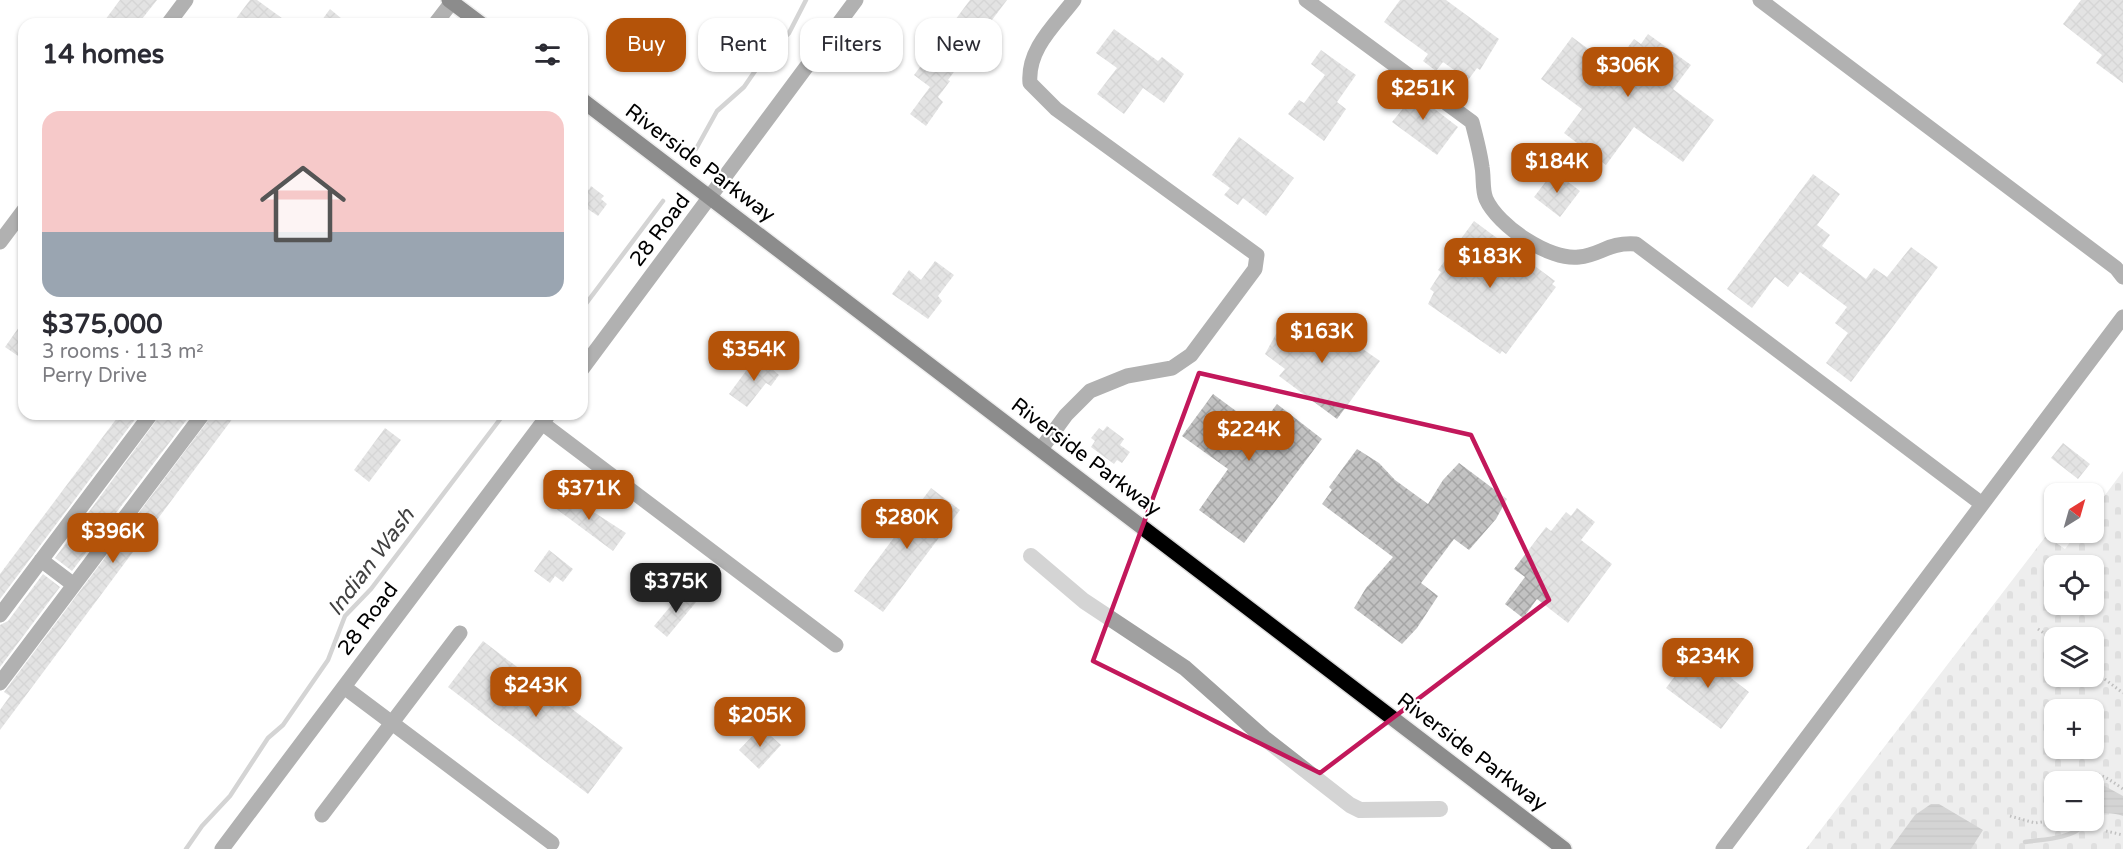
<!DOCTYPE html>
<meta charset="utf-8">
<style>
body{margin:0;font-family:"Varela Round",sans-serif;background:#f7f7f7;color:#2b2b33;height:100vh;display:flex;flex-direction:column;font-size:22px;white-space:nowrap}
*{box-sizing:border-box;margin:0}
p{font-size:20px;color:#7c7c81}
.icon{flex:none;width:33px;height:33px;fill:none;stroke:currentColor;stroke-width:2;stroke-linecap:round;stroke-linejoin:round}
.map{position:relative;flex:1;overflow:hidden}
.panel{position:absolute;left:18px;top:18px;width:570px;height:402px;display:flex;flex-direction:column;background:#fff;border-radius:18px;box-shadow:0 2px 4px #0004}
.panel>*{flex:none}
.guide{position:absolute;left:606px;top:18px;width:570px;height:54px;display:flex;gap:12px}
.needle{width:39px;rotate:37deg}
.fabs{position:absolute;left:2044px;top:483px;display:grid;gap:12px}
.fabs a{display:grid;place-items:center;width:60px;height:60px;border-radius:12px;background:#fff;box-shadow:0 2px 4px #0004;font-size:30px}
.price{position:absolute;translate:-50% -51px;padding:0 14px;border-radius:12px;background:#b45309;color:#fff;font-size:20px;line-height:39px;filter:drop-shadow(0 2px 3px #0008)}
.price::after{content:'';position:absolute;left:50%;top:36px;width:18px;height:14px;margin-left:-9px;background:inherit;clip-path:polygon(0 0,100% 0,50% 100%)}
.price.active{background:#222;color:#fff}
ul{padding:0;list-style:none}
li{display:grid;align-content:center;gap:12px;height:318px;padding:0 24px}
li+li{border-top:2px solid #e1e1e2}
li span{display:grid;place-items:center;height:186px;border-radius:18px;color:#555}
li>.icon{margin-inline-start:auto}
span .icon{width:108px;height:108px;fill:#fffc;stroke-width:1}
li b{font-size:26px}
h2{display:flex;justify-content:space-between;align-items:center;height:72px;padding:0 24px;font-size:26px}
.chip{padding:0 21px;border-radius:18px;background:#fff;box-shadow:0 2px 4px #0004;font-size:21px;line-height:54px}
.chip.active{background:#b45309;color:#fff}
.map>svg:first-child{display:block}
</style>
<div class="map">
<svg width="2123" height="849" viewBox="0 0 2123 849">
<defs>
<pattern id="cemetery-stones" width="16" height="16" patternUnits="userSpaceOnUse" patternTransform="scale(1.5)"><rect width="16" height="16" fill="#d9d9d9"/><path d="M2 7V4a2 2 0 0 1 4 0v3zM10 15v-3a2 2 0 0 1 4 0v3z" fill="#b8b8b8"/></pattern>
<pattern id="water-rules" width="6" height="5" patternUnits="userSpaceOnUse" patternTransform="scale(1.5)"><rect width="6" height="5" fill="#a0a0a0"/><path d="M0 2.5h6" fill="none" stroke="#888"/></pattern>
<pattern id="building-cross-hatch" width="8" height="8" patternUnits="userSpaceOnUse" patternTransform="scale(1.5)"><rect width="8" height="8" fill="#c2c2c2"/><path d="M0 0l8 8M0 8l8-8" fill="none" stroke="#a5a5a5"/></pattern>
</defs>
<rect width="100%" height="100%" fill="#fff"/>
<!-- cemetery -->
<path fill="url(#cemetery-stones)" fill-rule="evenodd" d="M2123,471v378h-317l240,-313 19,13 12,-16 17,-1v-22zM2055,566h39v38h-39zM2055,638h39v38h-39zM2055,710h39v38h-39zM2055,782h39v38h-39z"/>
<!-- water -->
<path fill="url(#water-rules)" d="M2101,784l22,12v20c-10,-4 -21,-2 -29,-5v-25z
M1931,804h8l44,26 -12,19h-81l25,-34z"/>
<g fill="none" stroke-linecap="round" stroke-linejoin="round">
<!-- stream -->
<path stroke="#a0a0a0" stroke-width="4.5" d="M696,149l21,-38 27,-24 22,-32 23,-22 17,-33
M582,309l81,-108
M2025,842c21,-3 44,-3 60,-17
M186,849l16,-23 28,-30 38,-58 15,-13 45,-65 17,-44 26,-27 133,-175"/>
<!-- canal -->
<path stroke="#a0a0a0" stroke-width="16" d="M1031,556l53,45 101,67 79,70 86,67 10,5 80,-1"/>
</g>
<!-- building -->
<path fill="url(#building-cross-hatch)" d="M120,0h37l-19,24h-36z
M250,0h7l33,24h-58z
M970,0h37l-27,36 5,3 -13,18 -5,-3 -19,26 2,1 -12,16 5,5 -17,24 -16,-12 20,-27 -16,-12z
M1400,0h46l53,39 -19,31 -3,-2 -9,12 -25,-18 -7,9 -13,-10 5,-7 -44,-32z
M2081,0h42v83l-27,-20 6,-8 -39,-31z
M330,9l18,15h-29z
M1114,29l44,32 4,-4 22,17 -20,29 -21,-15 -19,26 -27,-20 20,-26 -21,-15z
M1648,34l43,31 -18,24 41,31 -31,42 -49,-35 -28,38 -42,-32 18,-24 -41,-30 31,-42 41,30 21,-28 7,5z
M1321,50l35,25 -19,27 9,7 -22,32 -36,-27 11,-14 5,3 21,-28 -14,-11z
M1401,83l57,44 -21,28 -45,-33 14,-17 -14,-10z
M1239,137l55,41 -28,38 -23,-18 -5,7 -14,-10 6,-7 -18,-13z
M1554,171l26,20 -20,26 -26,-20z
M1813,174l27,20 -23,31 13,10 -8,11 44,33 8,-11 13,9 24,-30 27,20 -87,115 -25,-19 22,-30 -13,-10 12,-16 -47,-35 -12,15 -13,-10 -23,31 -25,-19z
M582,185l7,5 2,-4 13,10 -3,3 6,5 -9,12 -16,-11z
M1474,221l81,60 -3,3 4,3 -50,67 -4,-3 -2,3 -72,-50 6,-12 -4,-3 11,-17 -3,-2z
M935,261l19,14 -16,21 4,5 -14,18 -36,-25 17,-24 12,10z
M1293,316l20,15 6,-7 14,10 3,-5 26,16 -2,2 20,14 -43,58 -58,-43 6,-7 -20,-15 11,-20z
M24,320v40l-19,-13z
M757,356l22,19 -8,11 -5,-3 -19,24 -18,-13z
M1213,394l46,34 18,-24 45,35 -78,104 -45,-33 29,-41 -46,-33z
M120,414h19l-139,185v-25z
M161,414h30l-119,157 -17,-13z
M213,414h23l-236,316v-20l10,-14 -6,-4z
M1107,426l17,13 -4,6 10,7 -8,11 -5,-3 -3,4 -23,-17 4,-6 -4,-3 8,-10 4,3z
M385,428l16,12 -32,42 -15,-12z
M2063,443l27,21 -12,15 -27,-21z
M1357,449l22,14 16,17 33,24 15,-24 16,-17 48,36 -11,20 -27,31 -15,-11 -33,44 17,13 -21,32 -15,16 -48,-36 12,-20 27,-31 -71,-53 10,-14 -3,-3z
M931,488l29,22 -77,102 -29,-21z
M561,491l65,42 -13,18 -62,-46z
M1577,508l18,14 -14,18 31,24 -44,59 -31,-24 -14,19 -18,-14 20,-27 -11,-8 32,-42 5,4 15,-19 5,4z
M549,550l24,19 -10,13 -8,-6 -5,7 -16,-12z
M43,574l17,13 -60,80v-42l8,-4z
M684,590l13,11 -30,36 -13,-11z
M483,641l140,107 -35,46 -140,-107z
M1694,651l23,17 5,-8 14,11 -5,7 18,14 -28,37 -55,-41z
M761,727l20,18 -22,24 -20,-19z"/>
<g fill="none" stroke-linecap="round" stroke-linejoin="round">
<defs>
<path id="major" d="M449,0l32,24
M582,100l982,749"/>
</defs>
<!-- major casing -->
<use href="#major" stroke="#dbdbdb" stroke-width="18"/>
<!-- path -->
<path stroke="#747474" stroke-width="3" stroke-dasharray="1.5 3" stroke-linecap="butt" d="M2038,629l17,12
M2094,671l29,22
M2069,782c20,-17 36,-6 54,7
M2010,816l25,7 20,-3
M2106,831l17,4"/>
<!-- minor -->
<path stroke="#525252" stroke-width="15" d="M1306,0l166,122c4,15 8,30 10,45 2,10 0,23 4,32 12,27 64,62 93,58 22,-2 29,-15 57,-13l346,260
M1760,0l356,268 7,9
M168,24l18,-24
M435,24l17,-22
M0,242l24,-32
M582,369l274,-369
M542,423l294,222
M1041,449l25,-34 24,-24 37,-15 45,-8 19,-13 64,-86 2,-14 -201,-146 -26,-26c-3,-34 25,-58 44,-83
M41,560l33,25
M0,615l151,-201
M0,683l203,-269
M344,687l208,156
M322,815l138,-182
M222,849l327,-435
M1723,849l400,-532"/>
<!-- major -->
<use href="#major" stroke="#000" stroke-width="15"/>
</g>
<!-- marked area -->
<path d="M0 0H2123V849H0ZM1199,373l272,62 78,165 -229,173 -227,-112z" fill="#fff" fill-opacity=".55" fill-rule="evenodd"/>
<path fill="none" stroke="#c2185b" stroke-width="4.5" stroke-linejoin="round" d="M1199,373l272,62 78,165 -229,173 -227,-112z"/>
<g text-anchor="middle" dominant-baseline="central" stroke-width="4.5" stroke-linejoin="round" paint-order="stroke">
<!-- street labels -->
<g font-size="21" fill="#000" stroke="#fff">
<text transform="translate(700 163) rotate(37)">Riverside Parkway</text>
<text transform="translate(660 230) rotate(-53)">28 Road</text>
<text transform="translate(1086 457) rotate(37)">Riverside Parkway</text>
<text transform="translate(368 619) rotate(-53)">28 Road</text>
<text transform="translate(1472 752) rotate(37)">Riverside Parkway</text>
</g>
<!-- water labels -->
<g font-size="22" font-style="italic" fill="#414141" stroke="#fff">
<text transform="translate(371 562) rotate(-53)">Indian Wash</text>
</g>
</g>
</svg>
<div class="fabs">
<a><svg class="needle" viewBox="-14 -14 28 28"><path d="M0-13l5 13h-10z" fill="#e53935"/><path d="M0 13l5-13h-10z" fill="#7c7c81"/></svg></a>
<a><svg class="icon" aria-label="locate" viewBox="0 0 24 24"><circle cx="12" cy="12" r="6"/><path d="M12 2v4M12 18v4M2 12h4M18 12h4"/></svg></a>
<a><svg class="icon" aria-label="layers" viewBox="0 0 24 24"><path d="M12 4l9 5-9 5-9-5zM3 14l9 5 9-5"/></svg></a>
<a>+</a>
<a>−</a>
</div>
<b class="price" style="left:1628px;top:98px">$306K</b>
<b class="price" style="left:1423px;top:121px">$251K</b>
<b class="price" style="left:1557px;top:194px">$184K</b>
<b class="price" style="left:1490px;top:289px">$183K</b>
<b class="price" style="left:1322px;top:364px">$163K</b>
<b class="price" style="left:754px;top:382px">$354K</b>
<b class="price" style="left:1249px;top:462px">$224K</b>
<b class="price" style="left:589px;top:521px">$371K</b>
<b class="price" style="left:907px;top:550px">$280K</b>
<b class="price" style="left:113px;top:564px">$396K</b>
<b class="price active" style="left:676px;top:614px">$375K</b>
<b class="price" style="left:1708px;top:689px">$234K</b>
<b class="price" style="left:536px;top:718px">$243K</b>
<b class="price" style="left:760px;top:748px">$205K</b>
<div class="guide">
<a class="chip active">Buy</a>
<a class="chip">Rent</a>
<a class="chip">Filters</a>
<a class="chip">New</a>
</div>
<section class="panel">
<h2>14 homes<svg class="icon" aria-label="filters" viewBox="0 0 24 24"><path d="M4 7h16M4 17h16"/><circle cx="9" cy="7" r="2"/><circle cx="15" cy="17" r="2"/></svg></h2>
<ul>
<li><span style="background:linear-gradient(#f6c9c9 65%,#9aa5b1 0)"><svg class="icon" aria-label="home" viewBox="0 0 24 24"><path d="M3 11l9-7 9 7M6 9v11h12V9"/></svg></span><div><b>$375,000</b><p>3 rooms · 113 m²</p><p>Perry Drive</p></div></li>
</ul>
</section>
</div>
